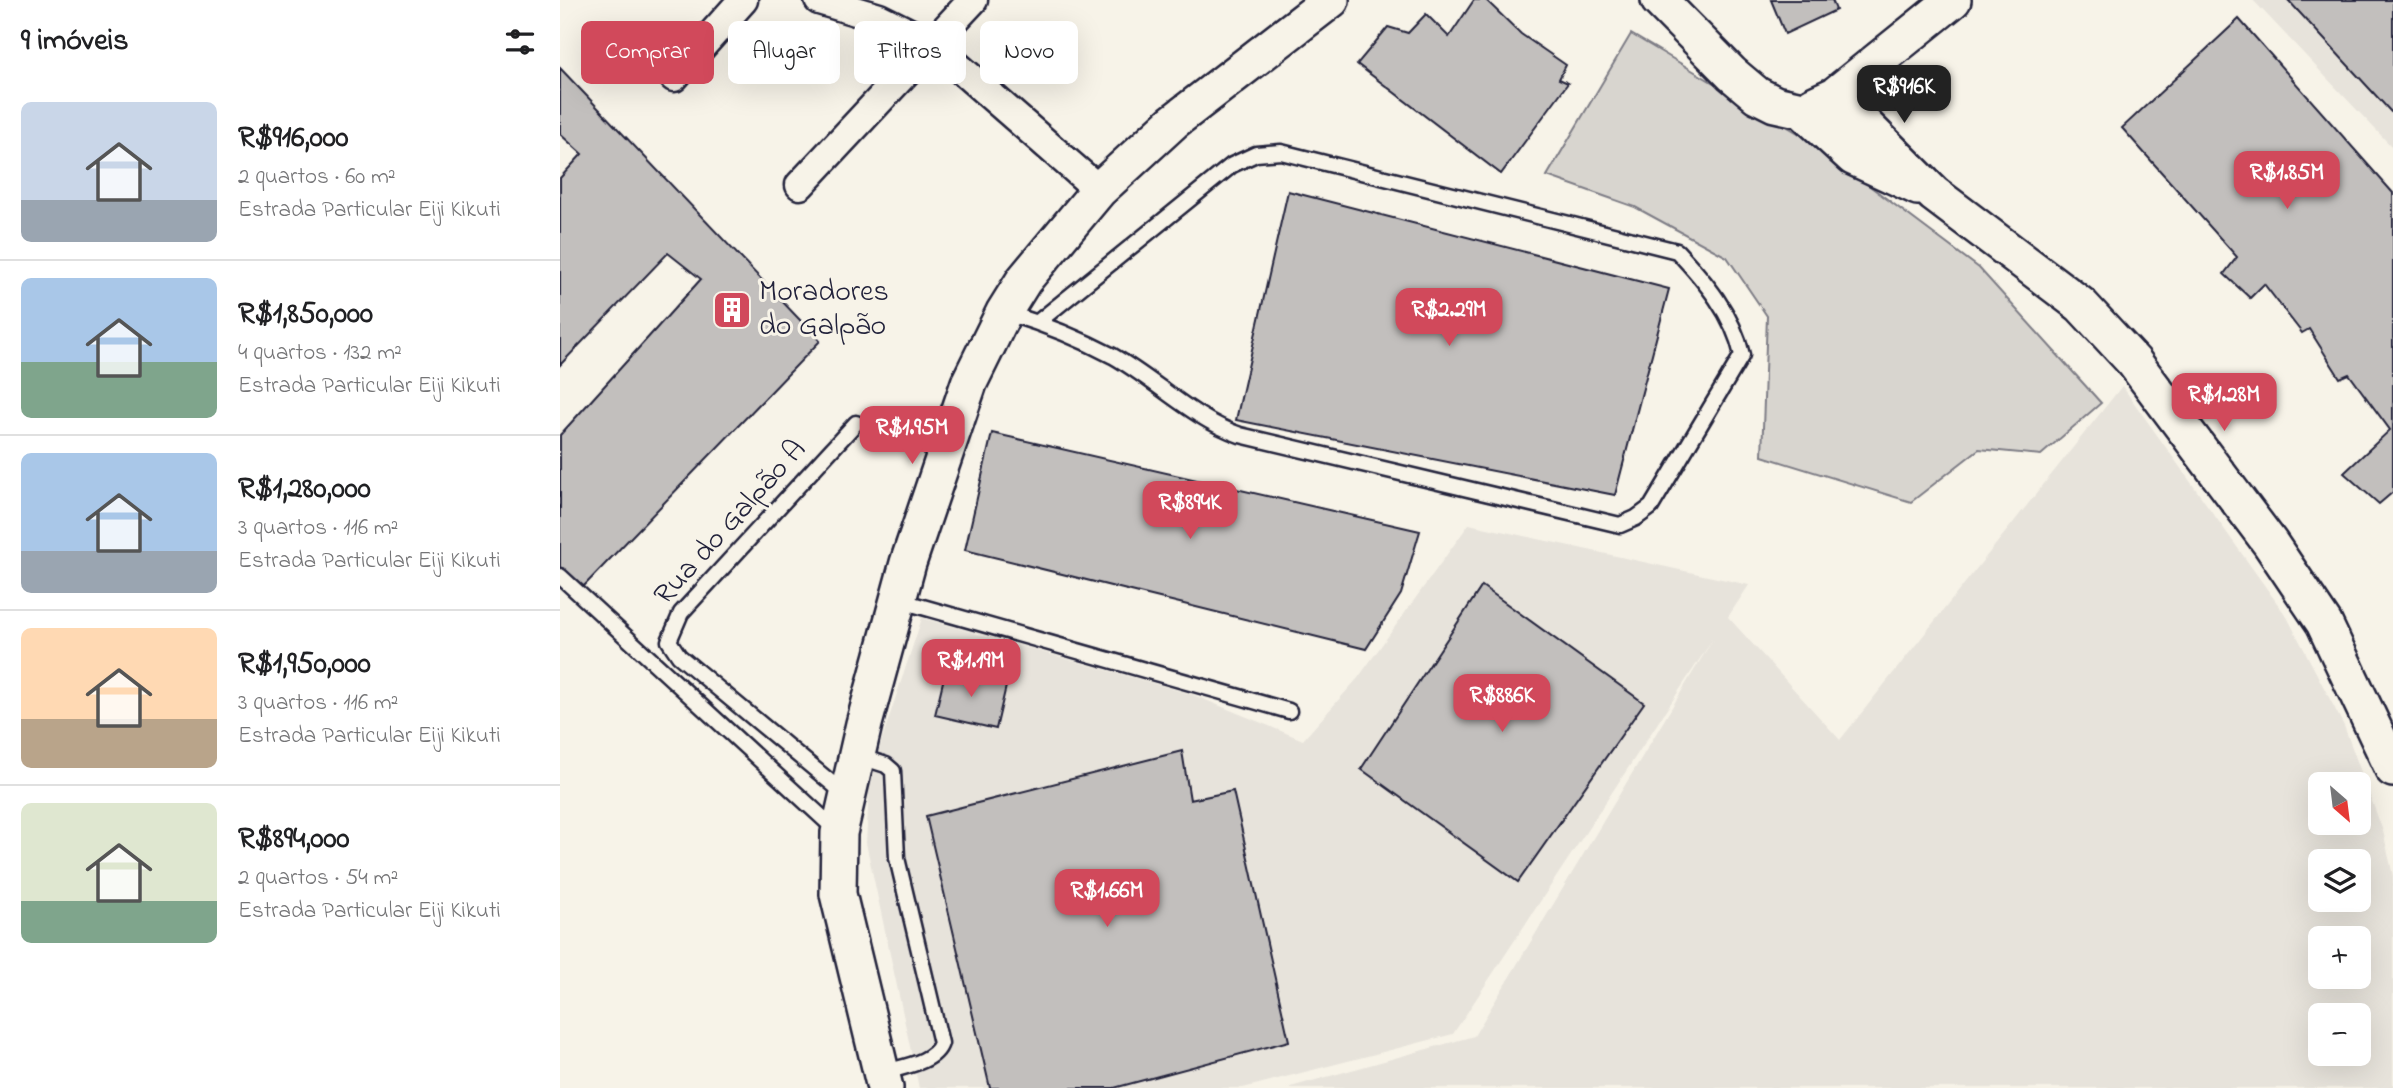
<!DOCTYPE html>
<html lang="pt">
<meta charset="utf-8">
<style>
body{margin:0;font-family:"Indie Flower",sans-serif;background:#f2f2f2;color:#202124;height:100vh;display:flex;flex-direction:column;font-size:26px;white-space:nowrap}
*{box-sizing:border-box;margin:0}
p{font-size:23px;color:#757577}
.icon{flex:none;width:38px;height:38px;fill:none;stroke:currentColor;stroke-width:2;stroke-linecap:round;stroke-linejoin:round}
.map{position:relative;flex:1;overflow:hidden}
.panel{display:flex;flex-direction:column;background:#fff;width:560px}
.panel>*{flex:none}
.top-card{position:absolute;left:21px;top:21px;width:665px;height:63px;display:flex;gap:14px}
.needle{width:46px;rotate:152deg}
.fabs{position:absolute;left:1748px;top:772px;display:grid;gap:14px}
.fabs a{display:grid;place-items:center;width:63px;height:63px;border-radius:10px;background:#fff;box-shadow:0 7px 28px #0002;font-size:35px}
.price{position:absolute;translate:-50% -60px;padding:0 16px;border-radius:14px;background:#d1495b;color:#fff;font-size:23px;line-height:46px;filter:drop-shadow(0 2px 4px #0008)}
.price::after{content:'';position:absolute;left:50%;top:42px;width:21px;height:16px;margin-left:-10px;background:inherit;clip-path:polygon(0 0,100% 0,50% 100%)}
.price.active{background:#222;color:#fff}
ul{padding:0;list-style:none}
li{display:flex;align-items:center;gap:21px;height:175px;padding:0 21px}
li+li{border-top:2px solid #e0e0e0}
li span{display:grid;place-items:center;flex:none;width:196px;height:140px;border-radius:10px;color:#555}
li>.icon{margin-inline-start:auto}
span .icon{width:84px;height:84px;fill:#fffc;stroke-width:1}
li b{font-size:30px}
h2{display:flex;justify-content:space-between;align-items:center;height:84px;padding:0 21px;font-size:30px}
.chip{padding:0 24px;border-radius:10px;background:#fff;box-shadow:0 7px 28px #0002;font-size:24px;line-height:63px}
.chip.active{background:#d1495b;color:#fff}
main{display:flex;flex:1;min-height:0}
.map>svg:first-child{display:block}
</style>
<main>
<section class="panel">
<h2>9 imóveis<svg class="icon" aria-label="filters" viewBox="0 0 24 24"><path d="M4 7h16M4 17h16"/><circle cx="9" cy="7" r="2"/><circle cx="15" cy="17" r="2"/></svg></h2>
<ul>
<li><span style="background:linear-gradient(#c9d6e8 70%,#9aa5b1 0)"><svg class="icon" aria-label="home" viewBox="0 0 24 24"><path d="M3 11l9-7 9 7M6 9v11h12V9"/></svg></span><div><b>R$916,000</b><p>2 quartos · 60 m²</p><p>Estrada Particular Eiji Kikuti</p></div></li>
<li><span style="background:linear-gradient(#a9c7e8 60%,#7fa58c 0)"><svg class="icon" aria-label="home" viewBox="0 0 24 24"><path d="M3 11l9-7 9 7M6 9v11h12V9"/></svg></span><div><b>R$1,850,000</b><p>4 quartos · 132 m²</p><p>Estrada Particular Eiji Kikuti</p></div></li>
<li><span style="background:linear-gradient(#a9c7e8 70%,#9aa5b1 0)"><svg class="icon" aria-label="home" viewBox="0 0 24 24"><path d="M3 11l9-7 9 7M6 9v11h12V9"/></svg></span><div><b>R$1,280,000</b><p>3 quartos · 116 m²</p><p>Estrada Particular Eiji Kikuti</p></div></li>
<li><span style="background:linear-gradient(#ffd9b3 65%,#b9a48a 0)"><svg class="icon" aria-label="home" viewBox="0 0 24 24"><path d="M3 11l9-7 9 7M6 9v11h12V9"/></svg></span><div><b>R$1,950,000</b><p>3 quartos · 116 m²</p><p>Estrada Particular Eiji Kikuti</p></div></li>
<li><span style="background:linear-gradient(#dfe7d0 70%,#7fa58c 0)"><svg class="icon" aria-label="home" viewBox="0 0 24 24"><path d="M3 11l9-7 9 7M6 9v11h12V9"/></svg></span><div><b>R$894,000</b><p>2 quartos · 54 m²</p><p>Estrada Particular Eiji Kikuti</p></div></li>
</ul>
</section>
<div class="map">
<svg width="1833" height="1088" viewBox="0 0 1833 1088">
<rect width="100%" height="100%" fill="#f7f3e8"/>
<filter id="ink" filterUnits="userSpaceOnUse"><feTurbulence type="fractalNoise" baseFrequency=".0143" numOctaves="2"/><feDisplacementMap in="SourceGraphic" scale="14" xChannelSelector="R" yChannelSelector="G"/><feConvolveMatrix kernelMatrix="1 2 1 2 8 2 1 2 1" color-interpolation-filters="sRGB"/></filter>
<g filter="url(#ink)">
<!-- built -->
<path fill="#e7e3db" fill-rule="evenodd" d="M1693,0h140v148z
M1562,386l165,231 57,109 39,105 10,45v212h-1106l187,-52 239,-397 -260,395 -210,54h-324l-53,-245 4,-68 52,-157 269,76 112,46 55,-62 111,-154 280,61 -21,32 112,123zM1760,784h39v38h-39zM1760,861h39v39h-39zM1760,938h39v38h-39zM1760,1015h39v39h-39z"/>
<!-- green -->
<path fill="#d8d5cf" stroke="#7d7c85" stroke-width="2" d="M1071,34l172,102 176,132 122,135 -60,52 -62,-6 -68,53 -149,-46 5,-140 -40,-59 -92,-50 -88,-31z"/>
<!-- building -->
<path fill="#c2bfbd" stroke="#22223b" stroke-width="2" d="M914,0h12l35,34 45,31 -7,14 9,4 -67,91 -144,-110 31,-37 20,6 18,-19 23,23z
M1211,0h61l4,10 -51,24z
M1728,0h105v111l-2,1z
M1679,19l154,174v299l-14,12 -35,-31 46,-43 -41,-56 -9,4 -31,-49 -7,4 -38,-49 -14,14 -26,-24 13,-17 -115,-129z
M0,68l260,273 -238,247 -22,-21v-132l141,-156 -33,-26 -108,112v-187l22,-24 -22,-20z
M728,191l381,98 -54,206 -379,-75z
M432,433l428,98 -19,63 -35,55 -401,-99z
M922,586l162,117 -126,179 -157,-113z
M386,669l61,13 -11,47 -61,-14z
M622,751l8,49 43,-9 56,250 -175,47h-124l-64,-272z"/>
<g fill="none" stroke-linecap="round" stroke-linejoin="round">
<defs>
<path id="service" d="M444,312c37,11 75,26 109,44 44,25 80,63 127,79l380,90 16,-7 15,-11 91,-152c-9,-41 -37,-74 -65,-104l-396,-99 -25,2 -24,11 -194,157
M0,576l277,255
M338,600l391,111
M298,756l28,9 7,6 4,87 44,185c-6,20 -41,24 -59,30
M286,795l-167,-139 -10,-15 12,-28 175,-190"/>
<path id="minor" d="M259,0l60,18 54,27 166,145
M114,77l69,-77
M240,185l173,-185"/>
<path id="tertiary" d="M1099,0l73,74 25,21 18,9 27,6 51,47 65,30
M1275,95l99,99 147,111 53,57 136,181 54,80 69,146
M1253,105l22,-10 118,-95
M325,1088l-47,-194 1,-61 25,-109 44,-161 61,-180 35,-71 20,-32 75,-90 74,-68 158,-122"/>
</defs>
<!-- service casing -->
<use href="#service" stroke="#22223b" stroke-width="19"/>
<!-- minor casing -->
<use href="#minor" stroke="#22223b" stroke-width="33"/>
<!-- tertiary casing -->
<use href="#tertiary" stroke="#22223b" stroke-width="40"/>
<!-- service -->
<use href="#service" stroke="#f7f3e8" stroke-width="14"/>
<!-- minor -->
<use href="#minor" stroke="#f7f3e8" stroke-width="28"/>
<!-- tertiary -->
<use href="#tertiary" stroke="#f7f3e8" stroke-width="35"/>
</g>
</g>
<!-- icons -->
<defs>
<symbol id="building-square" viewBox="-11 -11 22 22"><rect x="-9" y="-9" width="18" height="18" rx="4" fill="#d1495b" stroke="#f7f3e8"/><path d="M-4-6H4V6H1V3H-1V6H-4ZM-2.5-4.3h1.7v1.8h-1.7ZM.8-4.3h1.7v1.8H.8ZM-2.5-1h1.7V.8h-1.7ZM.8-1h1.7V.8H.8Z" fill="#fff"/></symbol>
</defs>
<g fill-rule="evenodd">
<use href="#building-square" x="150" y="288" width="44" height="44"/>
</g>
<g text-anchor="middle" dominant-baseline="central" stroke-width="6" stroke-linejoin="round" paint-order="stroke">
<!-- poi labels -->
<g font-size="30" fill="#22223b" stroke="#f7f3e8" text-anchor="start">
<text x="199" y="293">Moradores<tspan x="199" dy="34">do Galpão</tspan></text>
</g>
<!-- street labels -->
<g font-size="30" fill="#22223b" stroke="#f7f3e8">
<text transform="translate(171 523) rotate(-48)">Rua do Galpão A</text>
</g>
</g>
</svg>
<div class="fabs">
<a><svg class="needle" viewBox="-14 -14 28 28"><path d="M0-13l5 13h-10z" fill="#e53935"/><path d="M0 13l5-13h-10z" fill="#757577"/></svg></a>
<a><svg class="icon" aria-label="layers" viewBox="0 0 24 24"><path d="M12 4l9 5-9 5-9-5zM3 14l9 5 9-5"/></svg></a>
<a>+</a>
<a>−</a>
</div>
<b class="price active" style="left:1344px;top:125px">R$916K</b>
<b class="price" style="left:1727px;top:211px">R$1.85M</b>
<b class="price" style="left:889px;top:348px">R$2.29M</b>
<b class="price" style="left:1664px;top:433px">R$1.28M</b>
<b class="price" style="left:352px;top:466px">R$1.95M</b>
<b class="price" style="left:630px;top:541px">R$894K</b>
<b class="price" style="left:411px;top:699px">R$1.19M</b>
<b class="price" style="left:942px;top:734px">R$886K</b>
<b class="price" style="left:547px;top:929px">R$1.66M</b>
<div class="top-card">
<a class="chip active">Comprar</a>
<a class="chip">Alugar</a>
<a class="chip">Filtros</a>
<a class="chip">Novo</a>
</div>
</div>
</main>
